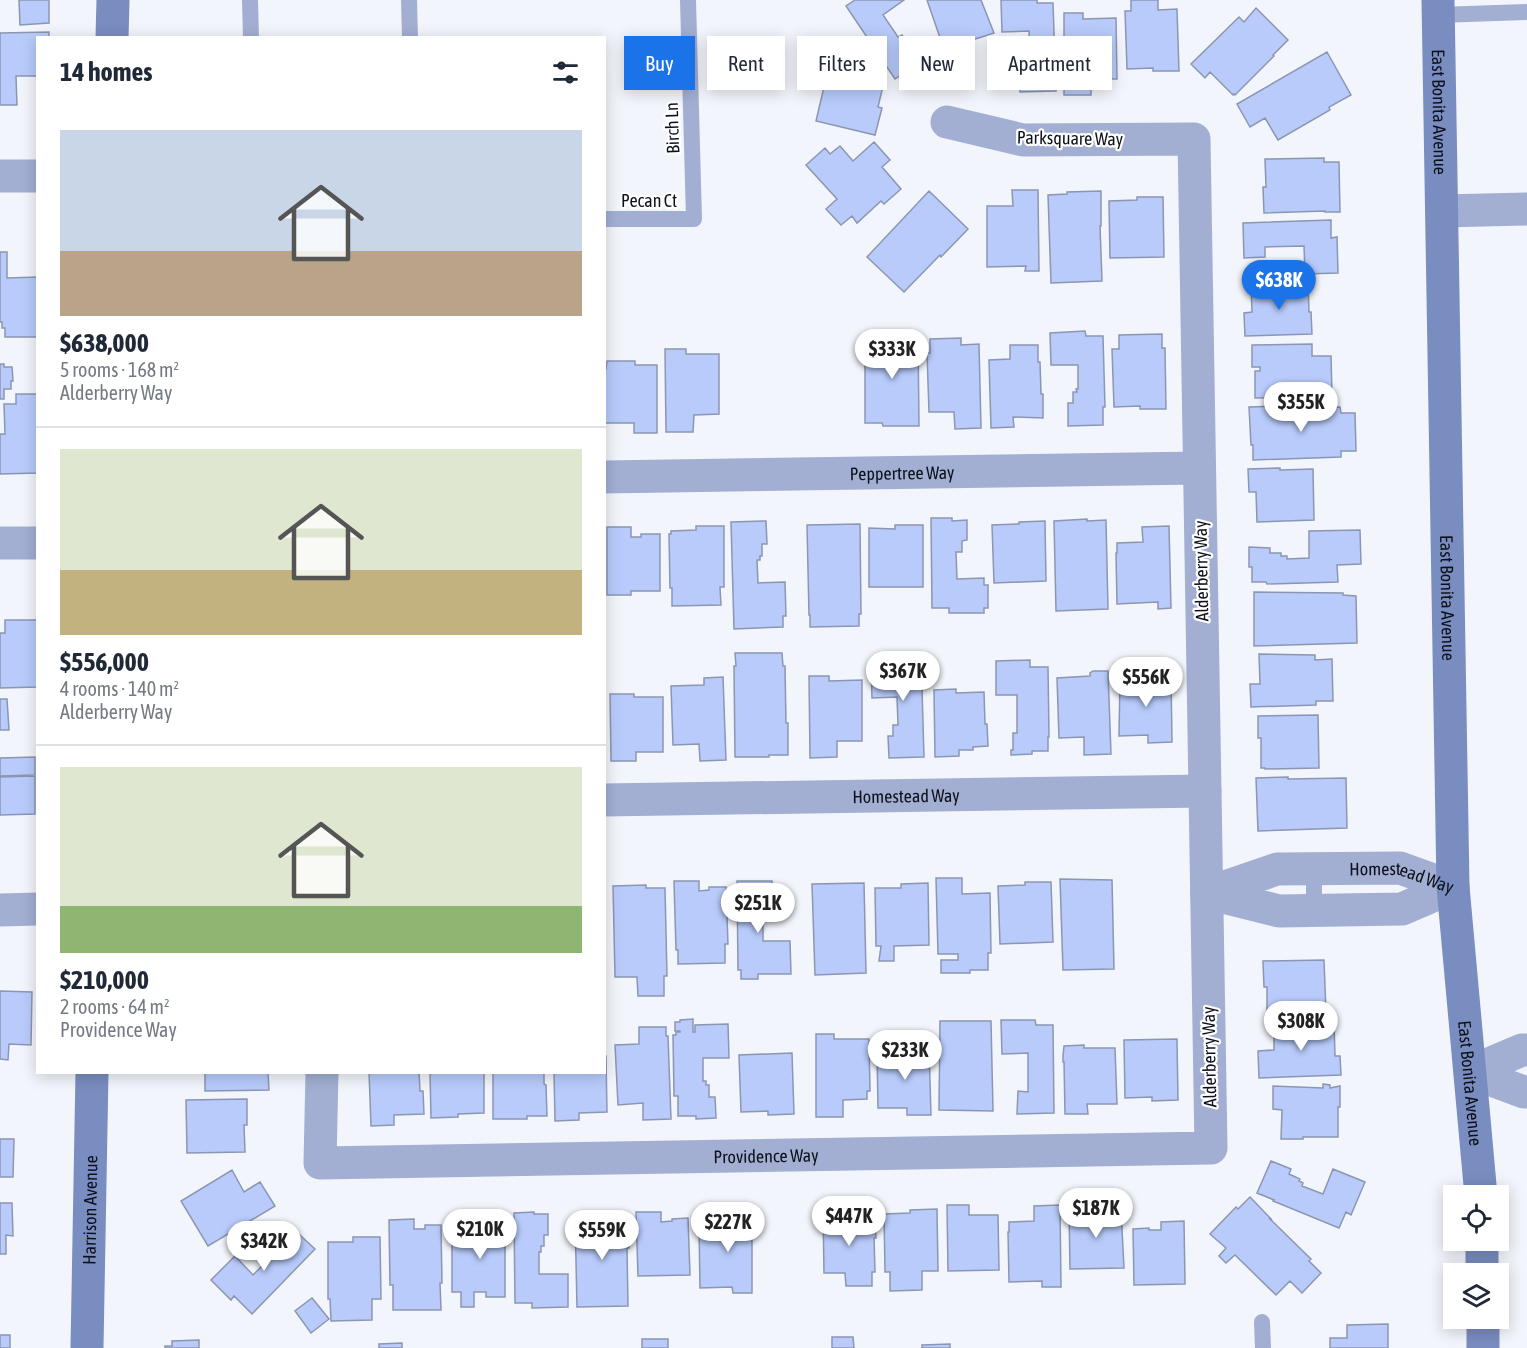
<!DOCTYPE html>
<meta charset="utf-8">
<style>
body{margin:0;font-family:"Asap Condensed",sans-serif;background:#f6f6f7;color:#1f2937;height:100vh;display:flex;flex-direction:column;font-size:22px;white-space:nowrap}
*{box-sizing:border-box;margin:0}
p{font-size:20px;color:#747a83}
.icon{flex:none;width:33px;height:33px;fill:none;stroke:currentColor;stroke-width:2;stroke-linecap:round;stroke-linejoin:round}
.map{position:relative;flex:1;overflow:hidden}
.drawer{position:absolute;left:36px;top:36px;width:570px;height:1038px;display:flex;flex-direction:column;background:#fff;border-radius:0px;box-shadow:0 3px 15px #0003}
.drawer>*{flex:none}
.banner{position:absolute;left:624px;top:36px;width:570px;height:54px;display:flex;gap:12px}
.buttons{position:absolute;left:1443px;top:1185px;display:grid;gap:12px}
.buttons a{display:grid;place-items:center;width:66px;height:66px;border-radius:0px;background:#fff;box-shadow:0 3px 15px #0003;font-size:30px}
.price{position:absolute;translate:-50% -51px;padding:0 14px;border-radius:21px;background:#fff;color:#222;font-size:20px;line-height:39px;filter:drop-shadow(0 2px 3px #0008)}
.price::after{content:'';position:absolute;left:50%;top:36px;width:18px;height:14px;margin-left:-9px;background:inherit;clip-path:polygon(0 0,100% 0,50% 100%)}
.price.current{background:#1a73e8;color:#fff}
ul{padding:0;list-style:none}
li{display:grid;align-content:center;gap:12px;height:318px;padding:0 24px}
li+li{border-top:2px solid #e0e1e3}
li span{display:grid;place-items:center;height:186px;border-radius:0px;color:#555}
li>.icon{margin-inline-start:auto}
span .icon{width:108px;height:108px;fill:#fffc;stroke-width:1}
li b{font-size:26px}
h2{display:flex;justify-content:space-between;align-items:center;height:72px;padding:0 24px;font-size:26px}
.tag{padding:0 21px;border-radius:0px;background:#fff;box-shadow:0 3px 15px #0003;font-size:21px;line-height:54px}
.tag.current{background:#1a73e8;color:#fff}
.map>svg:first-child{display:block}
</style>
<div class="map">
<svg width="1527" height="1348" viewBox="0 0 1527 1348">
<rect width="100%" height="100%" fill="#f2f5fb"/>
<!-- building -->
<path fill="#b8cbfb" stroke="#8b96b2" stroke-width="1.5" d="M19,0h30v23l-29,2z
M855,0h49l-21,15 15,22 4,-2 6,9 4,-2 13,18 -30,19 -49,-73z
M927,0h54l13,33 -28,9 3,8 -22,8z
M1001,0h36v3h16l3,88 -36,1 -1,-22h11l-1,-39 -27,1z
M1131,0h27v10l19,-1 2,62h-26v-3l-26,1 -2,-58h6z
M1256,8l32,32 -15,15 1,1 -39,39 -1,-1 -1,1 -23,-23 -5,6 -14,-14 48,-47 5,5z
M1064,13h19v6l33,-1 1,61h-26v16h-27z
M49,32v6h-11v38h-22l1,29h-17v-72z
M1327,52l24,43 -22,12 1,3 -52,30 -13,-22 -15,9 -13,-23z
M828,70l56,12 -6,25 4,1 -7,27 -59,-14z
M874,142l16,18 -8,7 19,22 -17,15 -3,-3 -24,22 -5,-7 -11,9 -15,-16 11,-10 -31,-34 19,-17 5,6 10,-8 13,15z
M1324,158v4h15l1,50h-15v-1l-61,2 -1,-26h3l-1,-28z
M1012,190h26l1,81h-14l1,-5 -39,1v-61h26z
M929,191l39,38 -27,28 -1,-2 -36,37 -37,-35z
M1101,191v35h-1l2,55 -51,2 -3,-88 19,-1v-2z
M1137,197h26l1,60 -54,1 -1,-57 28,-1z
M1331,220v18l6,-1 1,36 -33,1 -1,-28 -39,1v10l-21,1 -1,-35z
M0,252h7v26l31,-1v60h-33v-9h-3v-6h-2z
M1308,283l1,29h2l1,22 -67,2 -1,-23 8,-1 -1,-27z
M1085,331l1,5h17l2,71h-2v18l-35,1v-23h5v-11h4l-1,-3h2v-24h-27l-1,-32z
M918,334l1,92h-36l-1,-3h-17v-88z
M1162,334v14h3l1,61h-26v-3l-26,1 -2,-58h7v-14z
M961,338v7l18,-1 2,84 -26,1 -1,-17h-25l-2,-59h3v-14z
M1312,344v12h19l1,39h-19v2l-58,1v-27h5v-4h-8v-22z
M1010,345h28v17h2l1,32h2v24l-30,-1 1,10 -23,1 -2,-68 21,-1z
M665,349h21v5h33v60l-25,1 -1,17h-27z
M607,361h28v4h22v68h-23v-10h-30v-54h2z
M0,364h4v3h8l1,14h-2v8h-7v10h-4z
M16,394h22v79l-38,1v-40h5l-1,-30h12z
M1281,406v2l59,-1 1,6h14l1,38h-15v6l-88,3v-15h-2l-2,-38z
M1280,468v2l33,-1 1,51 -57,2 -1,-30h-7l-1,-23z
M931,518h21v3l15,-1v20l-5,1v11h-6l1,27 27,-1v7h4v23h-4v5h-35v-5h-17z
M1087,519v2l19,-1 2,89 -52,2 -2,-90z
M766,521l1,23h-5v12h-2v4h-3l1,23 27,-1 1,34h-3v11l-49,2 -3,-107z
M1045,521l1,60 -52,2 -2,-58 27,-1v-2z
M860,524l1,90h-2v12l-49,1v-12h-1l-2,-90z
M895,525h28v62h-54v-59l26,1z
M696,526h28v61h-4l1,18 -49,1v-18h-2l-1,-54h2v-3l25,-1z
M1169,526l2,82 -13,1v-7l-41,2 -1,-51h1v-10l26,-1 -1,-15z
M607,527h24v10h10v-3h19v57h-29v4h-24z
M1360,530l1,34 -24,1 1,17 -71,2 -1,-2h-14v-15h-3v-20l21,1v5h11v3h6v3l22,-1v-27z
M1254,592l89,1v2l13,1 1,47 -103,3z
M5,620h33v67l-38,1v-55h5z
M735,653h47l1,13h2l1,57h2v32h-19v2h-34l-1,-91h2z
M921,654l3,103 -35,1 -1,-22h5v-11h5l-1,-28 -25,1 -1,-34h20l-1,-9z
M1259,654l56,1v5l17,-1 1,42h-17v4l-65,2 -1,-23h10z
M1030,660v7h18l1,70h-1v14h-16v3l-21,1v-5h2v-17h4v-38h-21v-34z
M1093,671h15l3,83 -27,1v-18l-25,1 -2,-60 33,-2v-3z
M809,676h20v5l33,-1v61h-25v16l-27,1z
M1150,676h21l1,66 -24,1v-8l-29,1 1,-57 30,-1z
M723,677l3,83 -26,1 -1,-17 -26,1 -2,-59 33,-1v-7z
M956,689v4l28,-1 1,32h2l1,22 -15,1v3h-14v6l-24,1 -1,-67z
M610,694h24v3h29v55h-27v9h-25z
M0,699h7l2,31h-9z
M1318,715l1,53 -54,1v-1h-4v-30h-3v-22z
M35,757v18l-35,1v-18z
M35,776v38l-35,1v-38z
M1288,777v2l58,-1 1,50 -89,3 -2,-53z
M936,878h26v16l28,-1 1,60h-3v17h-18v3h-29v-13h17v-6h-20z
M1060,879l52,1 2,89 -51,1z
M674,881h25v10l10,-1v-3h17l2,57h-3v19l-47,1v-14h-2z
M737,881h35l1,21h-5v12h-3v4l-2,-1v24h27l1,33h-33v5h-17v-9h-3z
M1025,882h26l2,60 -53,2 -2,-58 27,-1z
M864,883l2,90 -51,2 -3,-91z
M928,883l1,62 -35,1v15h-15l2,-15h-5l-1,-58h26v-4z
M646,885v3h19l2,88h-3v20h-26l-1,-19h-22l-2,-91z
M1324,960l2,53 -55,1 -1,-1h-3v-26h-3l-1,-26z
M0,991l32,1 -1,53 -22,-1 -1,16 -8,-1z
M693,1019v13h2v-7l33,-1 1,34h-26v23h3v4h3v12h6l1,21 -20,1v-3h-18v-20h-4l-1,-61h3v-3h4v-1h-5v-9h5v-2z
M1001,1020h34l1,5h17l1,88 -37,1 1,-23 10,1v-39l-26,1z
M940,1021h51l2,90 -54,-1z
M1334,1023l1,33h5l1,19 -82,3 -1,-27 16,-1v-25z
M639,1027h27v9h2l3,83 -28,1v-17l-25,2 -3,-60 24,-1z
M816,1034h18v5h35l1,52h-3v8l-24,1v17h-27z
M1177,1039l1,61 -26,1v-4l-27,1 -1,-58z
M1084,1045v3h31l2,56h-30l1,10h-23l-1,-52h-1v-6l1,-10z
M907,1048h22l2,67h-24v-7h-29l-1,-56 30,-1z
M792,1053l2,61 -26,1v-4l-27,1 -2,-57z
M604,1056h2l1,56 -28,1v7l-24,1 -1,-49h50z
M205,1072h63l1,18 -64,1z
M369,1072h50l1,19h3l1,23 -30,1v10l-23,1z
M430,1072h54v41l-26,1v3l-27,1z
M493,1072h51v12l2,1 1,31h-20v3h-34z
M1323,1084l7,1v3l10,-2v21h-2v30h-35v2h-22l1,-29 -9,-1v-23l50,2z
M247,1099v26h-3l1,27 -58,1 -1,-53z
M0,1139h14l-1,38h-13z
M1271,1161l20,8 -2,5 11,5 -1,2 4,2 -1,3 21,8 10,-25 32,13 -14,33 -5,-3 -7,16 -66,-27 1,-1 -17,-7z
M232,1170l12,22 16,-10 15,24 -67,40 -27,-45z
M1250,1197l21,22h-1l41,40 -2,2 12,12 -19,20 -12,-12 -14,14 -41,-40 -9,8 -7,-7 7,-8 -16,-14 26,-27 2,2z
M0,1203h12l1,33 -7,-1v19h-6z
M947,1205h22v10h29l1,55 -51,1z
M1060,1205l1,82h-19v-6l-33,1 -1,-50h1v-10l25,-1v-15z
M847,1207v13l28,-1 1,19h-2l1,34h-3v14h-26l-1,-13h-21l-1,-65z
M1095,1207v3h26l3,58 -54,1 -1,-61z
M725,1209h27v84h-19l-1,-6 -32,1 -1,-61h26z
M937,1209l1,62h-16v19l-32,1v-19h-5l-1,-58 26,-1v-3z
M534,1212v2h14v21h-4v11h-3v6h-2v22h29v33l-36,1v-5h-17l-1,-90z
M636,1212h25v10l11,-1v-2l16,-1 2,57 -52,1z
M477,1215h28v82h-19v-5h-12v15h-13v-15h-9v-60h25z
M608,1215v2l20,-1 1,32h-2l1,58 -51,1 -2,-91z
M414,1219v10h11v-4h16l1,58h-2l1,27h-48v-25h-3l-1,-65z
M1184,1221l1,63 -51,1 -1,-56 16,-1v2h12v-8z
M289,1225l26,24 -63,65 -18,-18 -3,4 -20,-20 24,-24 18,19 27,-27 -7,-7z
M353,1237h27l1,62h-9v21l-41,1 -1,-22h-2v-57h25z
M312,1298l17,21 -18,14 -16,-22z
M1388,1324v24h-58v-10h17v-13z
M0,1335h10v13h-10z
M832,1337h21l1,11h-22z
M642,1339h26v9h-26z
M199,1340v8h-34v-2h7v-5z
M402,1343v5h-23v-4z
M950,1344v4h-28v-3z"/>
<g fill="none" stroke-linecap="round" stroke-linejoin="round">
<!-- lane -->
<path stroke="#a2afd3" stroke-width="16" d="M250,0l1,38
M409,0l1,38
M1438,15l89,-3
M604,219h90l-6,-219
M1314,869v41
M1262,1322l1,26"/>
<!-- street -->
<g stroke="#a2afd3" stroke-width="33">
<path d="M0,176h38"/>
<path d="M1442,211l85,-2"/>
<path id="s1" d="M604,477l595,-9"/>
<path d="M0,543h38"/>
<path id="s2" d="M604,800l601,-9"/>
<path id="s3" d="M1207,893l70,-24 123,-1 53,19"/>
<path d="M1207,893l72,18 123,-2 51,-22"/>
<path d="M0,910l38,-1"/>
<path d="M1527,1050h-5l-52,22 54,20h3"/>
<path id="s4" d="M322,1072l-2,91 891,-15 -17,-1009 -171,1 -76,-18"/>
</g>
<!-- secondary -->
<g stroke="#7a8dc0" stroke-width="33">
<path id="s5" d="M1438,0l15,887 28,309"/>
<path d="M112,38l1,-38"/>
<path d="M1482,1240v34"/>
<path d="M1483,1318v30"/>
<path id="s6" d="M87,1348l5,-276"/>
</g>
</g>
<g text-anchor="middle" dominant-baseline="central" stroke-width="4.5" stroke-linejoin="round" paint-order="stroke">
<!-- street labels -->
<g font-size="18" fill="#0d111b" stroke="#fff">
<text stroke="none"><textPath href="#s5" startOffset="112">East Bonita Avenue</textPath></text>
<text transform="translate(672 128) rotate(-92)">Birch Ln</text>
<text transform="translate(1070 138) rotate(1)">Parksquare Way</text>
<text x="649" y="200">Pecan Ct</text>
<text stroke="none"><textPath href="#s1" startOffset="298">Peppertree Way</textPath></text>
<text transform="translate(1201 571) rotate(-91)">Alderberry Way</text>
<text stroke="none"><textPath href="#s5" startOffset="598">East Bonita Avenue</textPath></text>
<text stroke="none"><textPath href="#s2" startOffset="302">Homestead Way</textPath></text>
<text stroke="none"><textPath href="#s3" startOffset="200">Homestead Way</textPath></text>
<text transform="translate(1209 1057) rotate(-91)">Alderberry Way</text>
<text stroke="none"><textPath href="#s5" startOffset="1084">East Bonita Avenue</textPath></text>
<text stroke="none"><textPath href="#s4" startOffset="537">Providence Way</textPath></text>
<text stroke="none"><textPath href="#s6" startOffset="138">Harrison Avenue</textPath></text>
</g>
</g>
</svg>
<div class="buttons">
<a><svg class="icon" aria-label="locate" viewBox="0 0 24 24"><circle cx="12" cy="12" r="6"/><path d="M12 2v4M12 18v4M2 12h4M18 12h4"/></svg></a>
<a><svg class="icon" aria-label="layers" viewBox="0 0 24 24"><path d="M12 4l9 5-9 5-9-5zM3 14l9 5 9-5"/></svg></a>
</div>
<b class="price current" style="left:1279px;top:311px">$638K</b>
<b class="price" style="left:892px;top:380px">$333K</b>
<b class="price" style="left:1301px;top:433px">$355K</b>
<b class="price" style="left:903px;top:702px">$367K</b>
<b class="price" style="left:1146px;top:708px">$556K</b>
<b class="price" style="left:758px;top:934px">$251K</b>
<b class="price" style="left:1301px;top:1052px">$308K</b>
<b class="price" style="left:905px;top:1081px">$233K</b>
<b class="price" style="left:1096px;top:1239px">$187K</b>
<b class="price" style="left:849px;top:1247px">$447K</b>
<b class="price" style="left:728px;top:1253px">$227K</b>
<b class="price" style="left:480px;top:1260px">$210K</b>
<b class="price" style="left:602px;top:1261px">$559K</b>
<b class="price" style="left:264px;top:1272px">$342K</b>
<div class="banner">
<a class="tag current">Buy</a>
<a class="tag">Rent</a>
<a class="tag">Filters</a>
<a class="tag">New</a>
<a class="tag">Apartment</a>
</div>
<section class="drawer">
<h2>14 homes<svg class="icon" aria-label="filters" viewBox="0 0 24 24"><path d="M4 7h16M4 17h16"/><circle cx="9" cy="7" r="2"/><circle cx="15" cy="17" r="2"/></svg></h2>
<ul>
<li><span style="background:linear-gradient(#c9d6e8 65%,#b9a48a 0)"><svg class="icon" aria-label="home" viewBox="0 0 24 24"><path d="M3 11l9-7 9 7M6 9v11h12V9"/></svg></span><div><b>$638,000</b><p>5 rooms · 168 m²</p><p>Alderberry Way</p></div></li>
<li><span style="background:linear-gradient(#dfe7d0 65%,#c2b280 0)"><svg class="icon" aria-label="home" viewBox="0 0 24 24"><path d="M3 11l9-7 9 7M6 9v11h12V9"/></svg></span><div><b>$556,000</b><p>4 rooms · 140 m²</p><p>Alderberry Way</p></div></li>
<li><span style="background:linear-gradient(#dfe7d0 75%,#8fb573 0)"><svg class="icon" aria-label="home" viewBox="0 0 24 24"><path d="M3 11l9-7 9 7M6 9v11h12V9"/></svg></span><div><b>$210,000</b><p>2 rooms · 64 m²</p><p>Providence Way</p></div></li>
</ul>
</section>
</div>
